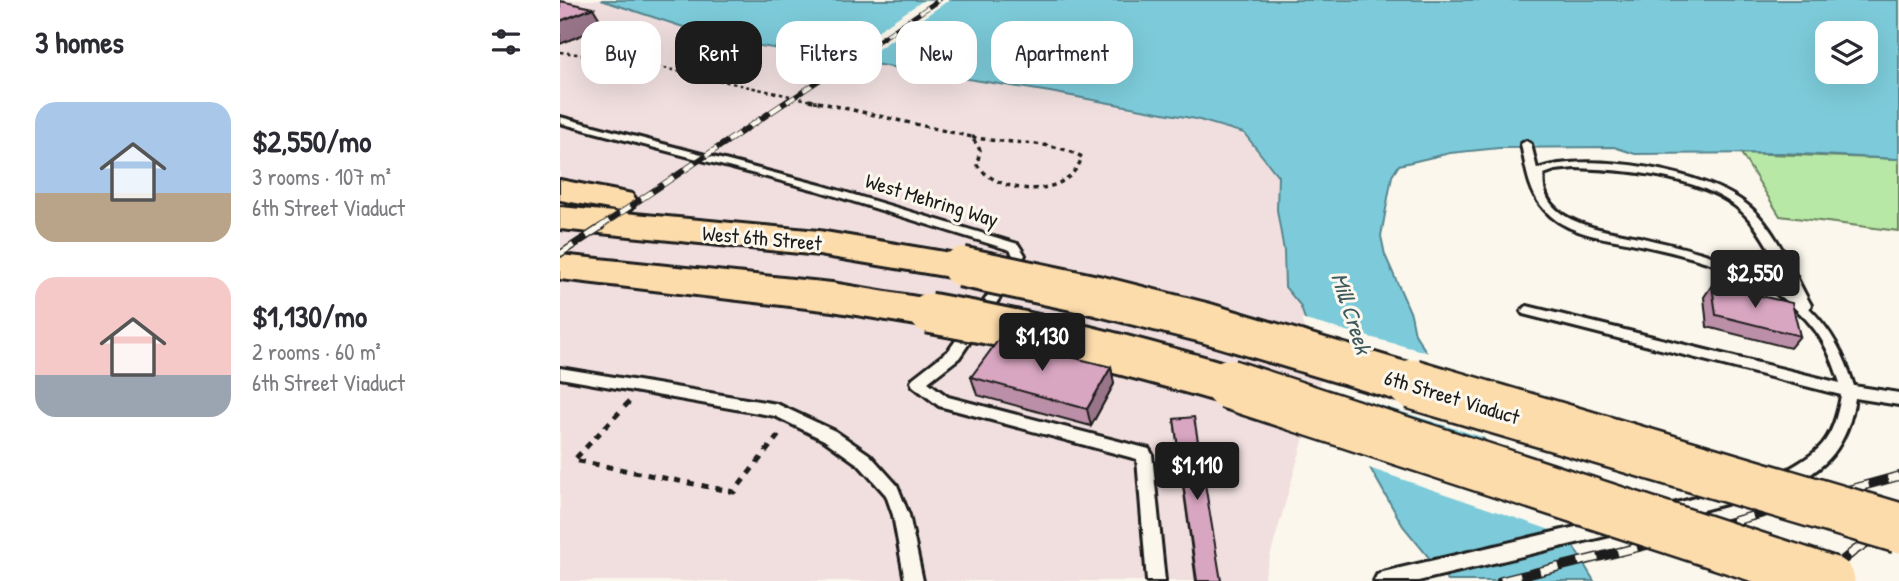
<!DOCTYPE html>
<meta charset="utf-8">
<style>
body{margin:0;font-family:"Patrick Hand",sans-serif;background:#f7f7f7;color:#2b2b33;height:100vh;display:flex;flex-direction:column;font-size:26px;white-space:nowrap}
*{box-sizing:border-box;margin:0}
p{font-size:23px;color:#7c7c81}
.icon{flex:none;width:38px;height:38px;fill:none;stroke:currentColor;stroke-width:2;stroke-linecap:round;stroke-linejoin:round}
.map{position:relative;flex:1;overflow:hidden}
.drawer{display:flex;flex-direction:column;background:#fff;width:560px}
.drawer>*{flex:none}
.top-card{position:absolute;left:21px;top:21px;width:665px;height:63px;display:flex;gap:14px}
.buttons{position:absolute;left:1255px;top:21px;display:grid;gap:14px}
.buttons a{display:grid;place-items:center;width:63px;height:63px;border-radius:14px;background:#fff;box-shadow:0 7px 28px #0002;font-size:35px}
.price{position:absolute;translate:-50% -60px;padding:0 16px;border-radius:7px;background:#1c1c1c;color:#fff;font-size:23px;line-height:46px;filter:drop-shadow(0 2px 4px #0008)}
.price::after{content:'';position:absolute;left:50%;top:42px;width:21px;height:16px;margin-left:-10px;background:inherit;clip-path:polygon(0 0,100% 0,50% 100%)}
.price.active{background:#222;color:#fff}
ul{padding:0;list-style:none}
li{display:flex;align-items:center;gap:21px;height:175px;padding:0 35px}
li span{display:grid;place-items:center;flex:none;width:196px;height:140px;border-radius:21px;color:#555}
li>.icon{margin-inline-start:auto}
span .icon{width:84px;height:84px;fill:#fffc;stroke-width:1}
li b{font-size:30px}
h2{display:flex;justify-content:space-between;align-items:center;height:84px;padding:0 35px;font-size:30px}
.chip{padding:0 24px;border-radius:21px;background:#fff;box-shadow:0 7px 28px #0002;font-size:24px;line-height:63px}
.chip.active{background:#1c1c1c;color:#fff}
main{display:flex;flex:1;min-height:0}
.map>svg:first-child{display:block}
</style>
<main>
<section class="drawer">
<h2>3 homes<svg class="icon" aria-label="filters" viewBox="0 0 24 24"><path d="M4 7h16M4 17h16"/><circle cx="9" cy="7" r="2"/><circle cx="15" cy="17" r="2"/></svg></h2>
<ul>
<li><span style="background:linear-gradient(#a9c7e8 65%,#b9a48a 0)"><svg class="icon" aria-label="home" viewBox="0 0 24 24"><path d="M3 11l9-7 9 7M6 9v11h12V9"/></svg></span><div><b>$2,550/mo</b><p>3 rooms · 107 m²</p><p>6th Street Viaduct</p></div></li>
<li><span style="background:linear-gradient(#f6c9c9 70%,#9aa5b1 0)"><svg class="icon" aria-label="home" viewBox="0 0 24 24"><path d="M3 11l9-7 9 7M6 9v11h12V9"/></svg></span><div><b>$1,130/mo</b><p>2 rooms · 60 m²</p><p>6th Street Viaduct</p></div></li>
</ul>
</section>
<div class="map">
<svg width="1339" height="581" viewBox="0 0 1339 581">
<rect width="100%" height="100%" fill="#fbf7ec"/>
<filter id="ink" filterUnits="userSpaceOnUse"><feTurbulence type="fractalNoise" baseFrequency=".0143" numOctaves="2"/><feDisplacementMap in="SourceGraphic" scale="14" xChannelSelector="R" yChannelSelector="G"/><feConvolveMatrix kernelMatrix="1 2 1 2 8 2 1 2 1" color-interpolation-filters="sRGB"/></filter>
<g filter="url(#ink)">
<!-- built -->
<path fill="#f1dfdf" d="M0,0h41l123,40 326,52 146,27 48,14 34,43 -1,34 7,41 1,35 15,19 23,66 -60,210h-703z"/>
<!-- green -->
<path fill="#b8e8a6" stroke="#6a8261" stroke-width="2" d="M1181,153l158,6v72l-119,-15z"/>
<!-- water -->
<path fill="#7dcbda" stroke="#56858e" stroke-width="2" fill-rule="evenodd" d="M41,0h1298v159l-117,-6 -147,1 -21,-7 -115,1 -49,5 -51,12 -7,11 -11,60 4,19 26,59 4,20 60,96 76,79 43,72h-146l-45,-55 -64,-113 -39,-108 -15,-18 -1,-36 -7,-41 1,-34 -34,-43 -48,-14 -146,-27 -327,-52zM1267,33h39v39h-39z"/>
<!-- pier -->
<path fill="#fbf7ec" d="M364,0h25l-94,65 -23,-4z
M741,319l129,34 48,75 10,11 -162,-51z
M789,440l205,67 17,30 -208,-71z"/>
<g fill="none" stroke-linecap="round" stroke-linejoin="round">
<defs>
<path id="service" d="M0,117l264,69 194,58 7,11 -22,38 -44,65 -31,24 20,15 201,52 3,5 13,127h-18l-10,-122 -198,-53 -26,-20 -2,-4 2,-4 36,-28 45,-63 19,-32 -3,-5 -194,-60 -256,-67z
M966,141l5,3 6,25c52,-18 175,2 215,40 27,25 41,65 59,96l-2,3c24,24 35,47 45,78l45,7v12l-44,-7c-7,45 -27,73 -71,89l-6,-2 -2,-5 2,-5c42,-23 55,-32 63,-80l-318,-81 -2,-3 6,-5 313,77c-6,-19 -13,-37 -25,-53 -42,-57 -123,-74 -189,-88 -28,-5 -63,-10 -82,-33 -16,-18 -18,-43 -23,-65zM1015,168c54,2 139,8 175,52 18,22 30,50 43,74 -26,-17 -53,-29 -82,-38 -23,-8 -48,-13 -72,-19 -35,-7 -102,-14 -95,-63l11,-4z
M0,368l217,36 58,27 35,24 27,30 12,30 14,66h-18l-12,-66 -7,-20 -27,-30 -35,-25 -49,-24 -215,-38z
M1169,489l6,2 2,5 -2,5 -6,2 -60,16 -6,-2 -2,-5 2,-5 6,-2z
M1050,519l6,3 2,5 -2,5 -6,3 -192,46h-44l3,-6 6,-3z"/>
<path id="motorway" d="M0,180l72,14 5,7 -5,7 -12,3 -60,-11z
M0,207l259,24 143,24 13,3 6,9 -6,9 -13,3 -143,-24 -259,-26z
M0,255l272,28 97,16 14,4 6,10 -6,10 -14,4 -97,-16 -272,-32z"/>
</defs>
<!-- service casing -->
<use href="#service" stroke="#1c1c1c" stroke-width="6"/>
<!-- motorway casing -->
<use href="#motorway" stroke="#1c1c1c" stroke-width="6"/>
<!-- path-far2 -->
<path stroke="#1c1c1c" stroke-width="2.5" stroke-dasharray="3.5 3.5" stroke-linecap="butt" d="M0,52l68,8 189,42"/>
<!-- path-far1 -->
<path stroke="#1c1c1c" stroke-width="3.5" stroke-dasharray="4.5 4.5" stroke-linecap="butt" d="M249,100l163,37
M412,137c36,8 78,2 110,20 -14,43 -81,39 -105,8l3,-15z"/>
<!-- path -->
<path stroke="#1c1c1c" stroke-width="5" stroke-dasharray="7 7" stroke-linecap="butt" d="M69,402l-55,58 160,32 48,-61"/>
<!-- service -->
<use href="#service" fill="#fbf7ec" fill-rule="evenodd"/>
<!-- motorway -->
<use href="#motorway" fill="#fddcac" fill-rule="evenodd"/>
<defs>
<path id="rail-far3" d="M227,102l152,-102"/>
<path id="rail-far2" d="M38,228l191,-128"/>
<path id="rail-far1" d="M0,254l41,-27"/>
<path id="rail" d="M941,581l142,-35 256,-70
M1258,581l36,-30 45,-29"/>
</defs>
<!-- rail-far3 casing -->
<use href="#rail-far3" stroke="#1c1c1c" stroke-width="5"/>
<!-- rail-far2 casing -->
<use href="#rail-far2" stroke="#1c1c1c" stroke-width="6"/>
<!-- rail-far1 casing -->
<use href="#rail-far1" stroke="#1c1c1c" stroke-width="8"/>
<!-- rail casing -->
<use href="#rail" stroke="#1c1c1c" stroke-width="10"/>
<!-- rail-far3 -->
<use href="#rail-far3" stroke="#fbf7ec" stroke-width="3.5" stroke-dasharray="10" stroke-linecap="butt"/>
<!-- rail-far2 -->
<use href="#rail-far2" stroke="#fbf7ec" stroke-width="4.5" stroke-dasharray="13" stroke-linecap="butt"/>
<!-- rail-far1 -->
<use href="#rail-far1" stroke="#fbf7ec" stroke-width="5" stroke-dasharray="16" stroke-linecap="butt"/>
<!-- rail -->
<use href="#rail" stroke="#fbf7ec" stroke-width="7" stroke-dasharray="20" stroke-linecap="butt"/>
<defs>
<path id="motorway-bridge-far1" d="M402,267l137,29 107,27 212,63
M369,313c103,18 204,43 305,73"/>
<path id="motorway-bridge" d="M668,384l602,197
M852,384l487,144"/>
</defs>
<!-- motorway-bridge-far1 casing -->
<use href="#motorway-bridge-far1" stroke="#1c1c1c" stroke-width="45" stroke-linecap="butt"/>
<!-- motorway-bridge casing -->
<use href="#motorway-bridge" stroke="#1c1c1c" stroke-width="54" stroke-linecap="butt"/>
<!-- motorway-bridge-far1 -->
<use href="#motorway-bridge-far1" stroke="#fddcac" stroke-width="39"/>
<!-- motorway-bridge -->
<use href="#motorway-bridge" stroke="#fddcac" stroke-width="49"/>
</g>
<!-- wall -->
<path fill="#bb8fa7" stroke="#1c1c1c" stroke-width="2" d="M1152,285l88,51 -10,12 -83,-21 -3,-30z
M551,367l3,17 -23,42 -114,-31 -6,-18z
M614,419l47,162h-25z"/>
<!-- shaded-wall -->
<path fill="#987488" stroke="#1c1c1c" stroke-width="2" d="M33,8l11,18 -44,18v-23z
M551,367l3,17 -23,42 -4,-17z"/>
<!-- building -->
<path fill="#d9a6c2" stroke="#1c1c1c" stroke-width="2" d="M0,1l33,7 -33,13z
M1152,285l80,18 8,33 -84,-21z
M439,339l112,28 -24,42 -116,-32z
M634,417l27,164h-24l-23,-162z"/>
</g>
<g text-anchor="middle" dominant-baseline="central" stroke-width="6" stroke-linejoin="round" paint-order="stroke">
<!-- street labels -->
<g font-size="21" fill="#1c1c1c" stroke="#fbf7ec">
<text transform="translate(372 200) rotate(17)">West Mehring Way</text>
<text transform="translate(202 238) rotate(5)">West 6th Street</text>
<text transform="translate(892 397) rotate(17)">6th Street Viaduct</text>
</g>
<!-- water labels -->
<g font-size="23" font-style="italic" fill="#3e595e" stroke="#fbf7ec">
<text transform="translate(792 313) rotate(72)">Mill Creek</text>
</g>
</g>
</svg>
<div class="buttons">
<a><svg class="icon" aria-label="layers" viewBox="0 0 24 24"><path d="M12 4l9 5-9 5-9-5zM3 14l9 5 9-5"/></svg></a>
</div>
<b class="price active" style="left:1195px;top:310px">$2,550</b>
<b class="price" style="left:482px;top:373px">$1,130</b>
<b class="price" style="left:637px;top:502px">$1,110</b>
<div class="top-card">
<a class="chip">Buy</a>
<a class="chip active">Rent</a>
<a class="chip">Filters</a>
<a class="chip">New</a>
<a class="chip">Apartment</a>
</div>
</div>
</main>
